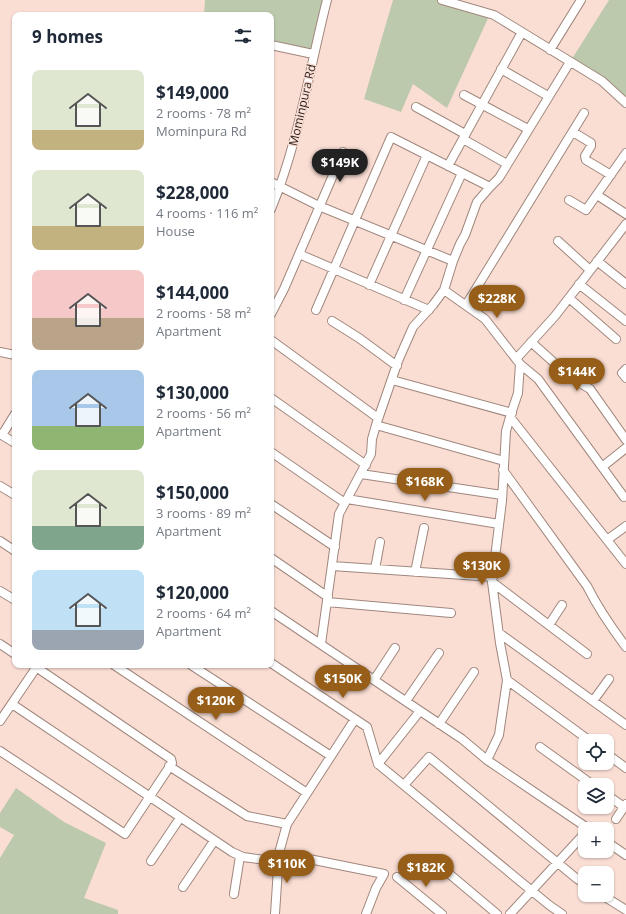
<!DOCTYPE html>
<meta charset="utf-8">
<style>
body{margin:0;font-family:"Open Sans",sans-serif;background:#f2f2f3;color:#1f2937;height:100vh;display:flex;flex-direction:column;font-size:15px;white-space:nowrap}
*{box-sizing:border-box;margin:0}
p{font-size:13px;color:#747a83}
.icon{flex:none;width:22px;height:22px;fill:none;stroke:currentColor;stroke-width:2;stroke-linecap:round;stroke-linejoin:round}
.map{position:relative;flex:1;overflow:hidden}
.panel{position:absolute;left:12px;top:12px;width:262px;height:656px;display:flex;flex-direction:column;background:#fff;border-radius:8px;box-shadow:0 1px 3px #0004}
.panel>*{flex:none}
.buttons{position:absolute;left:578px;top:734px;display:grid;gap:8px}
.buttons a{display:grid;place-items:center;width:36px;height:36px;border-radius:8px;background:#fff;box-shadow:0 1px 3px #0004;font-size:20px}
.price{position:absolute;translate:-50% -34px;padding:0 9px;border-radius:14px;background:#965e18;color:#fff;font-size:13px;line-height:26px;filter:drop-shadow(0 1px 2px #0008)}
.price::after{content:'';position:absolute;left:50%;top:24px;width:12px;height:9px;margin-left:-6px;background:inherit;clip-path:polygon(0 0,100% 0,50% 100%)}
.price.current{background:#222;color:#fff}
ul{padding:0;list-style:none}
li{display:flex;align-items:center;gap:12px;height:100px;padding:0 20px}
li span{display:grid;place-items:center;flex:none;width:112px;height:80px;border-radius:8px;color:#555}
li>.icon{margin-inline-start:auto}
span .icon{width:48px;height:48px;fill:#fffc;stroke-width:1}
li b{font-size:17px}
h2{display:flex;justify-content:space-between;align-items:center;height:48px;padding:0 20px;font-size:17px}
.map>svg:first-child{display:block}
</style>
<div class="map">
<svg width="626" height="914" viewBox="0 0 626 914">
<rect width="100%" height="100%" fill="#faded4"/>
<!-- green -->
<path fill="#bcc9ac" d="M205,0h122l-14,54 -42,-9v-30h-67z
M393,0h49l48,14 -43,94 -34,-24 -12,28 -37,-13z
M609,0h17v103l-56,-41z
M16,788l48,34 42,21 -22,55 34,12v4h-118v-56l14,-23 -14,-8v-14z"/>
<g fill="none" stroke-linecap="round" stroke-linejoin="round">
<defs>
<path id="minor" d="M442,0l52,15 108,66 24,22
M271,45l42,9
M550,50l31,-50
M501,69l47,27
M464,95l64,34
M416,107l49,27
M573,132l18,11v3l-6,10 1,4 25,15
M463,139l44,25
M448,166l74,-134
M271,182l48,24 134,55 -9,29 41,29 35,45 -2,29 -8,24 116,147
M490,187l9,-9 71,-116
M597,195l29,19
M569,200l17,10 40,-57
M271,209c28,-67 38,-139 56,-209
M558,241l32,29
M299,254l130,56
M597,261l29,23
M579,284l47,37
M369,285l58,-130
M569,298l47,41
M404,300l58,-127
M466,305l118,-192
M316,310l75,-173 99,50 -13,15 -12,33 -5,9 -7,17
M271,314l13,-25 59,-137
M332,321l27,17 38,28
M271,340l107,78
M531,342l38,34 21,13 36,51
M0,352l15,3
M516,359l39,-43 71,-92
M520,364l18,15 86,118
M626,369l-4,4 4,5
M392,380l120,33
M271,398l95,67
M376,425l128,36
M0,434l15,9
M2,435l13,-21
M271,452l74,51
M602,467l24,-19
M503,470l84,116c11,22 24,41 39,61
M361,474l141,21
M0,486l15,9
M347,499l152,25
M271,504l64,43
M607,540l19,-14
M0,541l15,10
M271,558l57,39
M332,566l161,11
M375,569l5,-27
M415,572l9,-44
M492,582l95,72
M0,591l15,9
M327,602l124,11
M271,611l191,128 25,21 102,69
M549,625l13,-20
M499,633l127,92
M0,644l15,10
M321,644l18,-130 32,-60 1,-15 4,-14 22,-64 15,-34 20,-22 11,-15
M271,663l96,64 11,37
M114,665l193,128
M191,665l140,91
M374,680l21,-32
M507,680l83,61
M406,701l33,-48
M593,701l16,-22
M12,704l220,148 11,5 36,5
M420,711l-42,53 171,141 13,9
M0,721l38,-56
M439,724l35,-52
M540,747l53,38
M0,751l125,83 47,-71 -1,-4 -138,-94
M607,754l19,14
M487,760l12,-25 8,-55 -7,-37 -8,-61 10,-81 4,-70 4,-14
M169,766l78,50 40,8
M404,785l25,-28 147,121 9,6
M607,795l17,12
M616,819l10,-15
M607,842l19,13
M279,853l105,21 -8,14 -10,26
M151,861l29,-43
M434,861l63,53
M397,877l45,37
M183,887l31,-46
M234,894l6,-38
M602,895l24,15
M275,914l4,-61 8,-29 68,-105
M510,914l75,-81"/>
</defs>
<!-- minor casing -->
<use href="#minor" stroke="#a0877d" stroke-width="10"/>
<!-- minor -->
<use href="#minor" stroke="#fff" stroke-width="8"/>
</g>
<g text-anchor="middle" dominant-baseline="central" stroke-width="3" stroke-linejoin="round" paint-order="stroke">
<!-- street labels -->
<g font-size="12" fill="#291f1b" stroke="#faded4">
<text transform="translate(302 105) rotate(-77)">Mominpura Rd</text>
</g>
</g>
</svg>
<div class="buttons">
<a><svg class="icon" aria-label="locate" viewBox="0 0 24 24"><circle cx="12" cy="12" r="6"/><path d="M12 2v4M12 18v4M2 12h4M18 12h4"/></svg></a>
<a><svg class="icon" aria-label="layers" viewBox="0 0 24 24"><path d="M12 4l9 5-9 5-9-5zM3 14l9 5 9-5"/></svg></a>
<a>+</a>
<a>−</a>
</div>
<b class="price current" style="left:340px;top:183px">$149K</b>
<b class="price" style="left:497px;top:319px">$228K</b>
<b class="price" style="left:577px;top:392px">$144K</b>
<b class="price" style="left:425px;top:502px">$168K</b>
<b class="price" style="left:482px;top:586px">$130K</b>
<b class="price" style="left:343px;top:699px">$150K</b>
<b class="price" style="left:216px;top:721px">$120K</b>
<b class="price" style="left:287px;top:884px">$110K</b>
<b class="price" style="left:426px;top:888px">$182K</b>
<section class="panel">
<h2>9 homes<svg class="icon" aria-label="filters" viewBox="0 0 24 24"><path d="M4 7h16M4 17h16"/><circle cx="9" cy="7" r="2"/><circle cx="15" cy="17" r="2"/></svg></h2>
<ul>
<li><span style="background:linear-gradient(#dfe7d0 75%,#c2b280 0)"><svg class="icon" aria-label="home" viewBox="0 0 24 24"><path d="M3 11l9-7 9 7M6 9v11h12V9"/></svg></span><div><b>$149,000</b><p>2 rooms · 78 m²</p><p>Mominpura Rd</p></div></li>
<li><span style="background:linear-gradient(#dfe7d0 70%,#c2b280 0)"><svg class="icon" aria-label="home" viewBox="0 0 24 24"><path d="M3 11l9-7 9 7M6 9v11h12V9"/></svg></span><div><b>$228,000</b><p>4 rooms · 116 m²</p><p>House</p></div></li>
<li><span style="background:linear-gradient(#f6c9c9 60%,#b9a48a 0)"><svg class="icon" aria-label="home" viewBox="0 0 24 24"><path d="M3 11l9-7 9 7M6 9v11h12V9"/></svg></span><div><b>$144,000</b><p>2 rooms · 58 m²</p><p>Apartment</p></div></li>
<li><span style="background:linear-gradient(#a9c7e8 70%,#8fb573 0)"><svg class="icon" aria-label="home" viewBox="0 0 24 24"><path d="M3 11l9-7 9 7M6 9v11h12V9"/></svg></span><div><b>$130,000</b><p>2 rooms · 56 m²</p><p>Apartment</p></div></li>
<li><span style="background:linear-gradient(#dfe7d0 70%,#7fa58c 0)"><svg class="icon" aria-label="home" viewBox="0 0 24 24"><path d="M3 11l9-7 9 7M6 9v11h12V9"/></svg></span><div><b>$150,000</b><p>3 rooms · 89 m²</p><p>Apartment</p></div></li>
<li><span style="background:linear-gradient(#bfe0f5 75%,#9aa5b1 0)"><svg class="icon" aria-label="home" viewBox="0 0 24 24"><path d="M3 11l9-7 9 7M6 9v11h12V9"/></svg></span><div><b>$120,000</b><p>2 rooms · 64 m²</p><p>Apartment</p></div></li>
</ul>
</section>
</div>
